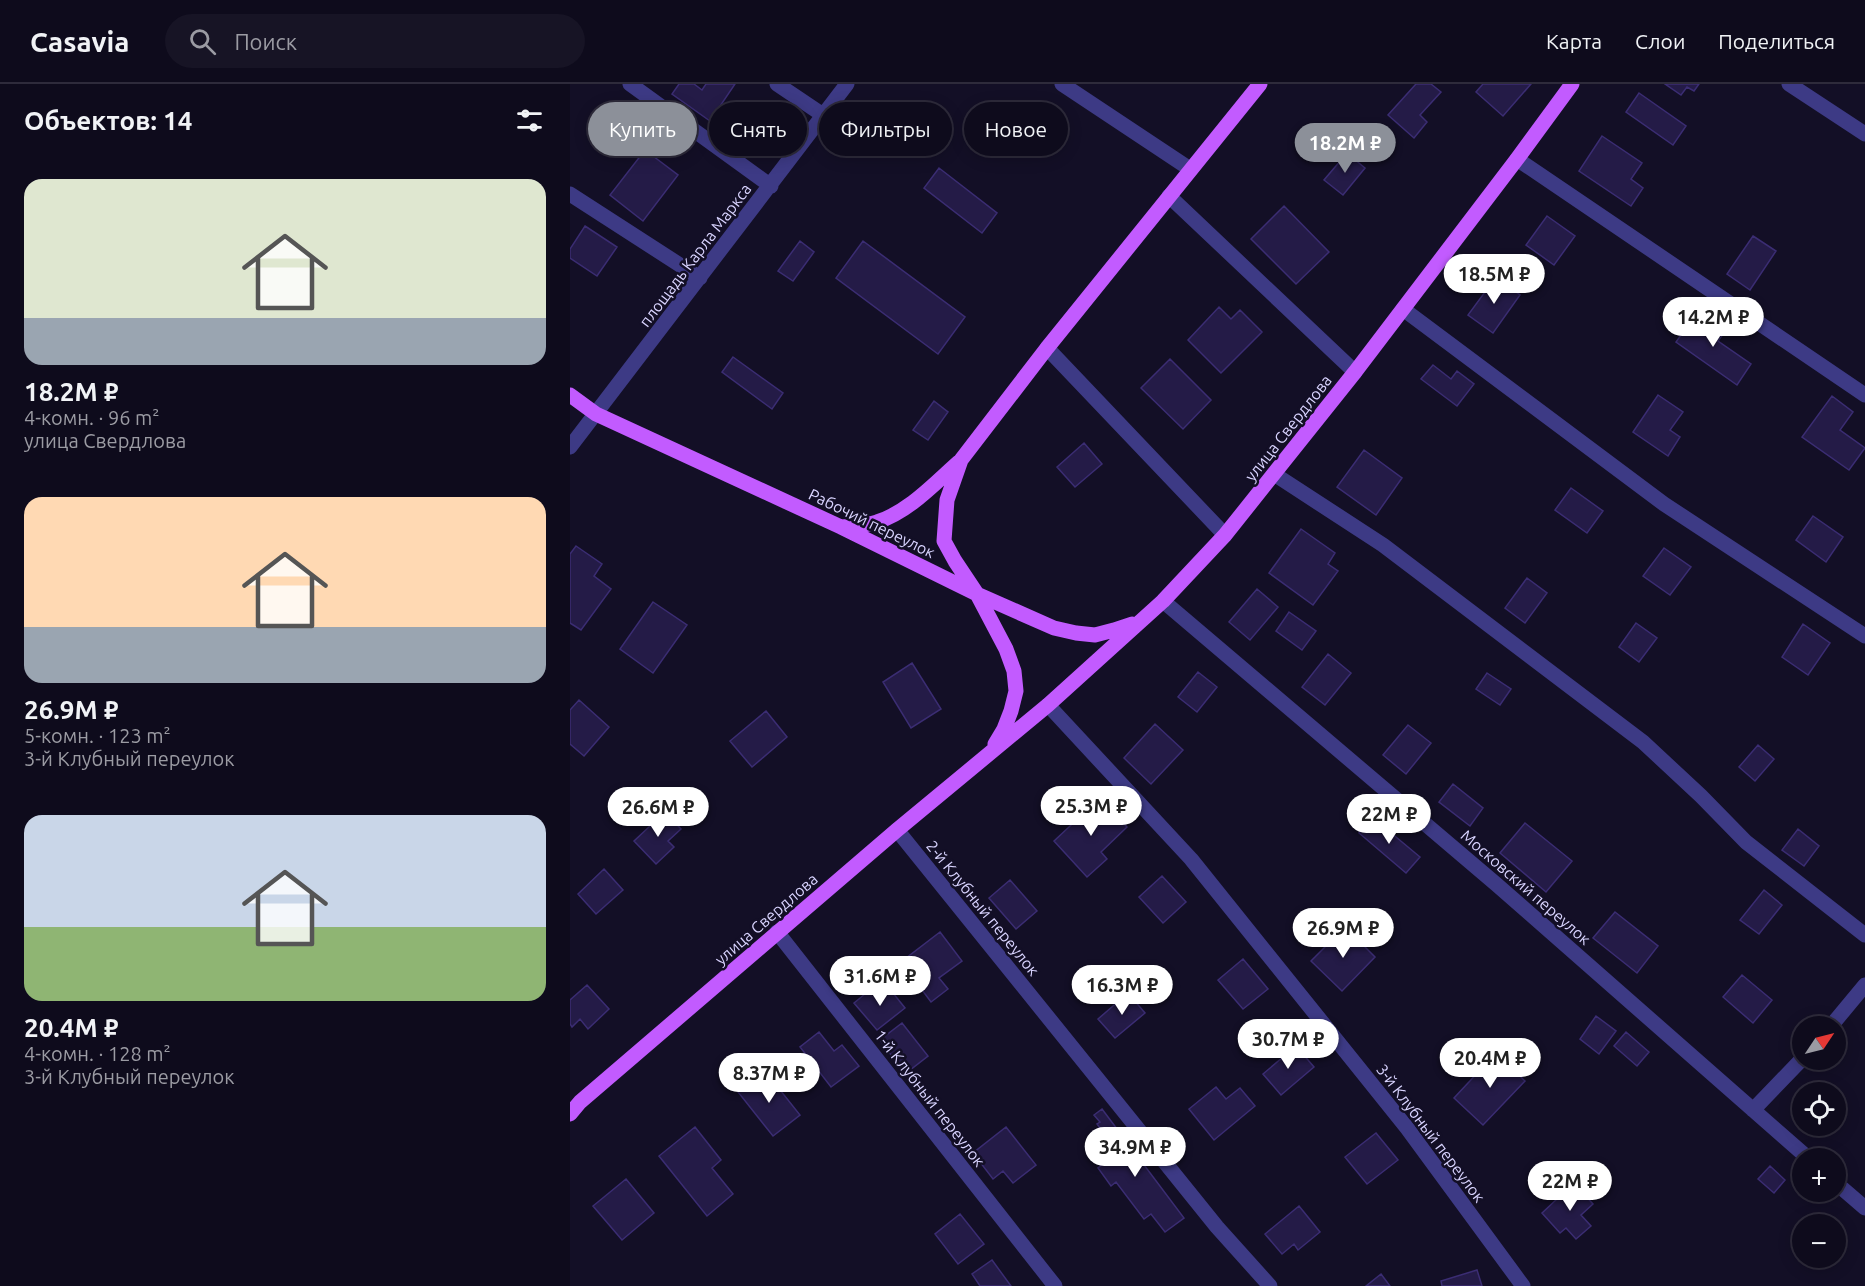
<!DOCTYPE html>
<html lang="ru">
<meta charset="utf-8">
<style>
body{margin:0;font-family:Ubuntu,sans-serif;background:#171425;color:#f1f3f6;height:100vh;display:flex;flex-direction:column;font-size:22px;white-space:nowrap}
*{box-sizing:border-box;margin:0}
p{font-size:20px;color:#9b9ba3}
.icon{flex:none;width:33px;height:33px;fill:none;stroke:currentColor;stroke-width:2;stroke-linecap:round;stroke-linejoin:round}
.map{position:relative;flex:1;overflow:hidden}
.side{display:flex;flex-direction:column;background:#0e0b1c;width:570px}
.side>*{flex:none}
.hud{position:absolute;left:18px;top:18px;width:570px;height:54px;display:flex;gap:12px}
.needle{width:39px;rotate:55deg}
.controls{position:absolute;left:1222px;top:932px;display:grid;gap:12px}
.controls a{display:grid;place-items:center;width:54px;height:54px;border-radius:50%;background:#0e0b1c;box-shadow:0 3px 15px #0003,0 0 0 2px #2e2b3b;font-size:30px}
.price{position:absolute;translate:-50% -51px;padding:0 14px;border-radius:21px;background:#fff;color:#222;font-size:20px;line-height:39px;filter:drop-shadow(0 2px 3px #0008)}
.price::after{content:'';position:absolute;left:50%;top:36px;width:18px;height:14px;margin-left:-9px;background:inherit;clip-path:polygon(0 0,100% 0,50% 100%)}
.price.current{background:#8c9099;color:#fff}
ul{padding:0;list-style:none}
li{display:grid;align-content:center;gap:12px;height:318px;padding:0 24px}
li span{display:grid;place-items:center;height:186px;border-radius:18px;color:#555}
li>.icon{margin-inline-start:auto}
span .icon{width:108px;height:108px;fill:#fffc;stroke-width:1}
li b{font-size:26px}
h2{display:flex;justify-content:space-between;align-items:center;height:72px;padding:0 24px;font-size:26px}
.chip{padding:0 21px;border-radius:27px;background:#0e0b1c;box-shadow:0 3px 15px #0003,0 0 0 2px #2e2b3b;font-size:21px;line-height:54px}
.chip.current{background:#8c9099;color:#fff}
header{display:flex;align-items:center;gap:36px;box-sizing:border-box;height:84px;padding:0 30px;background:#0e0b1c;border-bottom:2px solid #2e2b3b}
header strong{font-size:28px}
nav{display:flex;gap:33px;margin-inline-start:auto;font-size:21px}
.search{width:420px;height:54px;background:#171425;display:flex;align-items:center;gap:15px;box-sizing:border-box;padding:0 21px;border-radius:33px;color:#9b9ba3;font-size:22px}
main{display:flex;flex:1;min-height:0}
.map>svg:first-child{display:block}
</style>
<header>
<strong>Casavia</strong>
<div class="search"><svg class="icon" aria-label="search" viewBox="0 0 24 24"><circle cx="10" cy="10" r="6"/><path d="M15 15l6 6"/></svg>Поиск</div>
<nav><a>Карта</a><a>Слои</a><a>Поделиться</a></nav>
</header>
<main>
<section class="side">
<h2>Объектов: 14<svg class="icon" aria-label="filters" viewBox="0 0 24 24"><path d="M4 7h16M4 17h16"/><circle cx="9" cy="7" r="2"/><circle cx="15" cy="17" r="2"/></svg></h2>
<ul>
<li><span style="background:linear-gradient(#dfe7d0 75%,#9aa5b1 0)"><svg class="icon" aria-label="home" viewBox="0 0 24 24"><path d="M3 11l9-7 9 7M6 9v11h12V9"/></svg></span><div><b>18.2M ₽</b><p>4-комн. · 96 m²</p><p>улица Свердлова</p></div></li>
<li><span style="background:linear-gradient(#ffd9b3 70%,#9aa5b1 0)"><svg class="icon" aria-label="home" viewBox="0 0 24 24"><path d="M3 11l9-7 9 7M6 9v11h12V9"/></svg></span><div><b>26.9M ₽</b><p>5-комн. · 123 m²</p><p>3-й Клубный переулок</p></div></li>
<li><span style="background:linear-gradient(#c9d6e8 60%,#8fb573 0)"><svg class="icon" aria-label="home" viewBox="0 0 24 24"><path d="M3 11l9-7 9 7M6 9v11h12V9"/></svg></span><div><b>20.4M ₽</b><p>4-комн. · 128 m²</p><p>3-й Клубный переулок</p></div></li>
</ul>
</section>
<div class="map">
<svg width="1295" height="1202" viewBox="0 0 1295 1202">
<rect width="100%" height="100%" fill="#130f26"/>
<!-- building -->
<path fill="#241b47" stroke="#3b2d73" stroke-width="1.5" d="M109,0h15l8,6 4,-6h29l-25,37 -38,-27z
M846,0h15l10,8 -21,23 7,7 -13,16 -26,-23z
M913,0h48l-28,32 -27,-24z
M1095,0h34l-5,7 -7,-4 -6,8z
M1069,9l47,33 -13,19 -47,-33z
M1032,52l40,27 -11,16 12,9 -12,18 -52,-35z
M75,66l33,25 -35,46 -33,-26z
M777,69l18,15 -22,27 -19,-15z
M369,84l58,45 -15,20 -58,-45z
M714,122l45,46 -33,32 -45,-45z
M977,132l28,20 -21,29 -28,-20z
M15,142l32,21 -20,29 -27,-18v-9z
M1183,152l23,15 -26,39 -23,-16z
M230,157l14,11 -21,29 -15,-10z
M293,157l102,76 -27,37 -102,-76z
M926,193l24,18 -27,38 -25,-18z
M649,223l12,12 9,-9 22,22 -41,41 -33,-33z
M1128,227l28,19 -8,11 33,23 -14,21 -61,-43z
M163,273l50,36 -11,16 -50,-37z
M600,275l41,41 -28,29 -42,-41z
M863,281l18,14 6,-8 17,13 -17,22 -36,-27z
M1088,311l25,17 -13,18 10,7 -12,19 -35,-24z
M1262,312l21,16 -13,18 25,18 -16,22 -47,-33z
M364,317l14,11 -20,28 -15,-10z
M514,359l18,21 -27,23 -18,-20z
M794,366l38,28 -26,37 -39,-28z
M1001,404l32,23 -16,22 -32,-23z
M1243,432l30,21 -17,25 -30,-22z
M731,445l34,24 -7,11 10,7 -25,34 -44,-32z
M6,462l26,18 -8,12 17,13 -30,41 -11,-7v-69z
M1094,464l27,19 -21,28 -27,-19z
M957,494l20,15 -22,30 -20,-15z
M687,505l21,18 -28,33 -21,-18z
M83,518l34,23 -34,48 -33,-24z
M719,528l27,19 -14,19 -26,-19z
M1066,539l21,15 -18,24 -20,-15z
M1233,540l27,19 -22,32 -26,-18z
M758,570l23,19 -26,32 -23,-18z
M342,579l29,46 -30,19 -28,-46z
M628,588l19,15 -20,25 -19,-15z
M917,589l24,16 -11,16 -24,-16z
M9,616l30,27 -25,29 -14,-12v-34z
M196,627l21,26 -35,30 -22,-26z
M585,640l28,26 -32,34 -27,-26z
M838,641l23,18 -25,31 -23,-19z
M1188,661l16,14 -19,22 -16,-14z
M883,700l30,24 -13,18 -31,-24z
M530,714l27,29 -26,25 6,7 -20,18 -33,-36z
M95,728l16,17 -13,12 6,6 -18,17 -22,-23z
M802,733l48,40 -14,16 -47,-40z
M955,739l47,38 -26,31 -46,-39z
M1228,745l21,17 -15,20 -22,-16z
M34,785l19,21 -27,24 -18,-20z
M592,792l24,26 -23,21 -24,-26z
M440,796l27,31 -21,18 -27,-31z
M1194,806l18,15 -23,29 -19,-14z
M1045,828l43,34 -21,27 -44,-35z
M775,843l30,30 -33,34 -31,-30z
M370,848l22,29 -23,17 9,11 -17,13 -30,-40z
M673,875l25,30 -25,20 -25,-29z
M1172,891l30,25 -19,23 -30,-26z
M17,901l22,24 -21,20 -8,-10 -8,8 -2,-3v-24z
M319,904l16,20 -28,22 -23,-27 17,-14 7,8z
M558,909l17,20 -30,25 -17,-19z
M1026,932l20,15 -17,23 -19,-15z
M332,939l26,33 -23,18 -25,-34z
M249,948l15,19 8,-6 17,21 -28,21 -31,-40z
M1056,948l23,20 -12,14 -23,-20z
M726,962l18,21 -33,28 -18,-21z
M926,969l29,28 -42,44 -29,-27z
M195,987l35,44 -27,21 -35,-44z
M646,1003l10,12 14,-11 15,18 -41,34 -25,-31z
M532,1025l82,109 -19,14 -14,-18 -7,5 -28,-37 -5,4 -13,-18 14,-11 -3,-5 3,-2 -15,-20 3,-2 -3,-4 3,-2 -6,-7z
M125,1043l26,33 -9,8 21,26 -26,22 -48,-60z
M436,1043l30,38 -23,18 -10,-12 -10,8 -20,-26z
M806,1049l22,27 -31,24 -22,-27z
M1200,1082l15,14 -11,13 -16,-14z
M56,1095l28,34 -32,27 -29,-34z
M1004,1099l19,21 -12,11 10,11 -15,13 -10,-11 -6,5 -18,-20z
M729,1122l21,26 -22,18 -4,-6 -12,10 -17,-20z
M390,1130l24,30 -26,20 -23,-30z
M422,1176l19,26h-31l-8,-12z
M907,1186l5,16h-40l-1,-5z
M811,1190l9,12h-24z"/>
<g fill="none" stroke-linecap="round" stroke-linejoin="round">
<!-- minor -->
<path stroke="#3d3a85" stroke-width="15" d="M60,0l141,102
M207,0l46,31
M492,0l128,85
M1219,0l76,50
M947,75l348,236
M0,110l130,84
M599,112l186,176
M833,225l261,195 201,132
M477,264l178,187
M0,363l277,-363
M704,390l109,71 260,197 58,54 45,46 119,93
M593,517l333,283 312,274
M478,621l143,154 216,269 116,158
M327,746l320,397 53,59
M207,848l278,354
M1261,942l34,-41
M1183,1026l50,-52
M1266,1099l29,25"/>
<!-- major -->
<path stroke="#c25bff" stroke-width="15" d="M0,311l26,19 245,113 136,67 77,34 22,5 19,2 19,-5 18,-6
M271,443c11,-1 25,-1 36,-5 32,-10 58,-39 82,-60
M425,660l9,-15 7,-18 5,-20 -2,-20 -8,-22 -29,-55 -22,-33 -11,-20 3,-41 14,-40 86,-112 213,-264
M0,1030l10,-12 317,-272 151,-125 115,-104 62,-66 130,-163 162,-213 55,-75"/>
</g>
<g text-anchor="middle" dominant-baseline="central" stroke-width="5" stroke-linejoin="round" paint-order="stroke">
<!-- street labels -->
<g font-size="16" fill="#d9d4ff" stroke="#130f26">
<text transform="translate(125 171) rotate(-53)">площадь Карла Маркса</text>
<text transform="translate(718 344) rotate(-52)">улица Свердлова</text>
<text transform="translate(302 439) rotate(26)">Рабочий переулок</text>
<text transform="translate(956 803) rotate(41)">Московский переулок</text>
<text transform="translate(413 824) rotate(51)">2-й Клубный переулок</text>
<text transform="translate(196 835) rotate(-41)">улица Свердлова</text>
<text transform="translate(360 1014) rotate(52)">1-й Клубный переулок</text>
<text transform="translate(861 1049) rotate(53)">3-й Клубный переулок</text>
</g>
</g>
</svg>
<div class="controls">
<a><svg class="needle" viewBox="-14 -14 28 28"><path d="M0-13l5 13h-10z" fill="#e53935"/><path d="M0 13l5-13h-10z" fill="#9b9ba3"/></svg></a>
<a><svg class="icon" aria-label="locate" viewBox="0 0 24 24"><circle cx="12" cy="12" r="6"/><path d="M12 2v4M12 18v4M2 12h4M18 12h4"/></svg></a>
<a>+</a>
<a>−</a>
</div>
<b class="price current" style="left:775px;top:90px">18.2M ₽</b>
<b class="price" style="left:924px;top:221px">18.5M ₽</b>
<b class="price" style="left:1143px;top:264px">14.2M ₽</b>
<b class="price" style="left:521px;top:753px">25.3M ₽</b>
<b class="price" style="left:88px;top:754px">26.6M ₽</b>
<b class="price" style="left:819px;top:761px">22M ₽</b>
<b class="price" style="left:773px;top:875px">26.9M ₽</b>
<b class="price" style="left:310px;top:923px">31.6M ₽</b>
<b class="price" style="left:552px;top:932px">16.3M ₽</b>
<b class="price" style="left:718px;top:986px">30.7M ₽</b>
<b class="price" style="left:920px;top:1005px">20.4M ₽</b>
<b class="price" style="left:199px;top:1020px">8.37M ₽</b>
<b class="price" style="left:565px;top:1094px">34.9M ₽</b>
<b class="price" style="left:1000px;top:1128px">22M ₽</b>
<div class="hud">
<a class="chip current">Купить</a>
<a class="chip">Снять</a>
<a class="chip">Фильтры</a>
<a class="chip">Новое</a>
</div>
</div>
</main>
